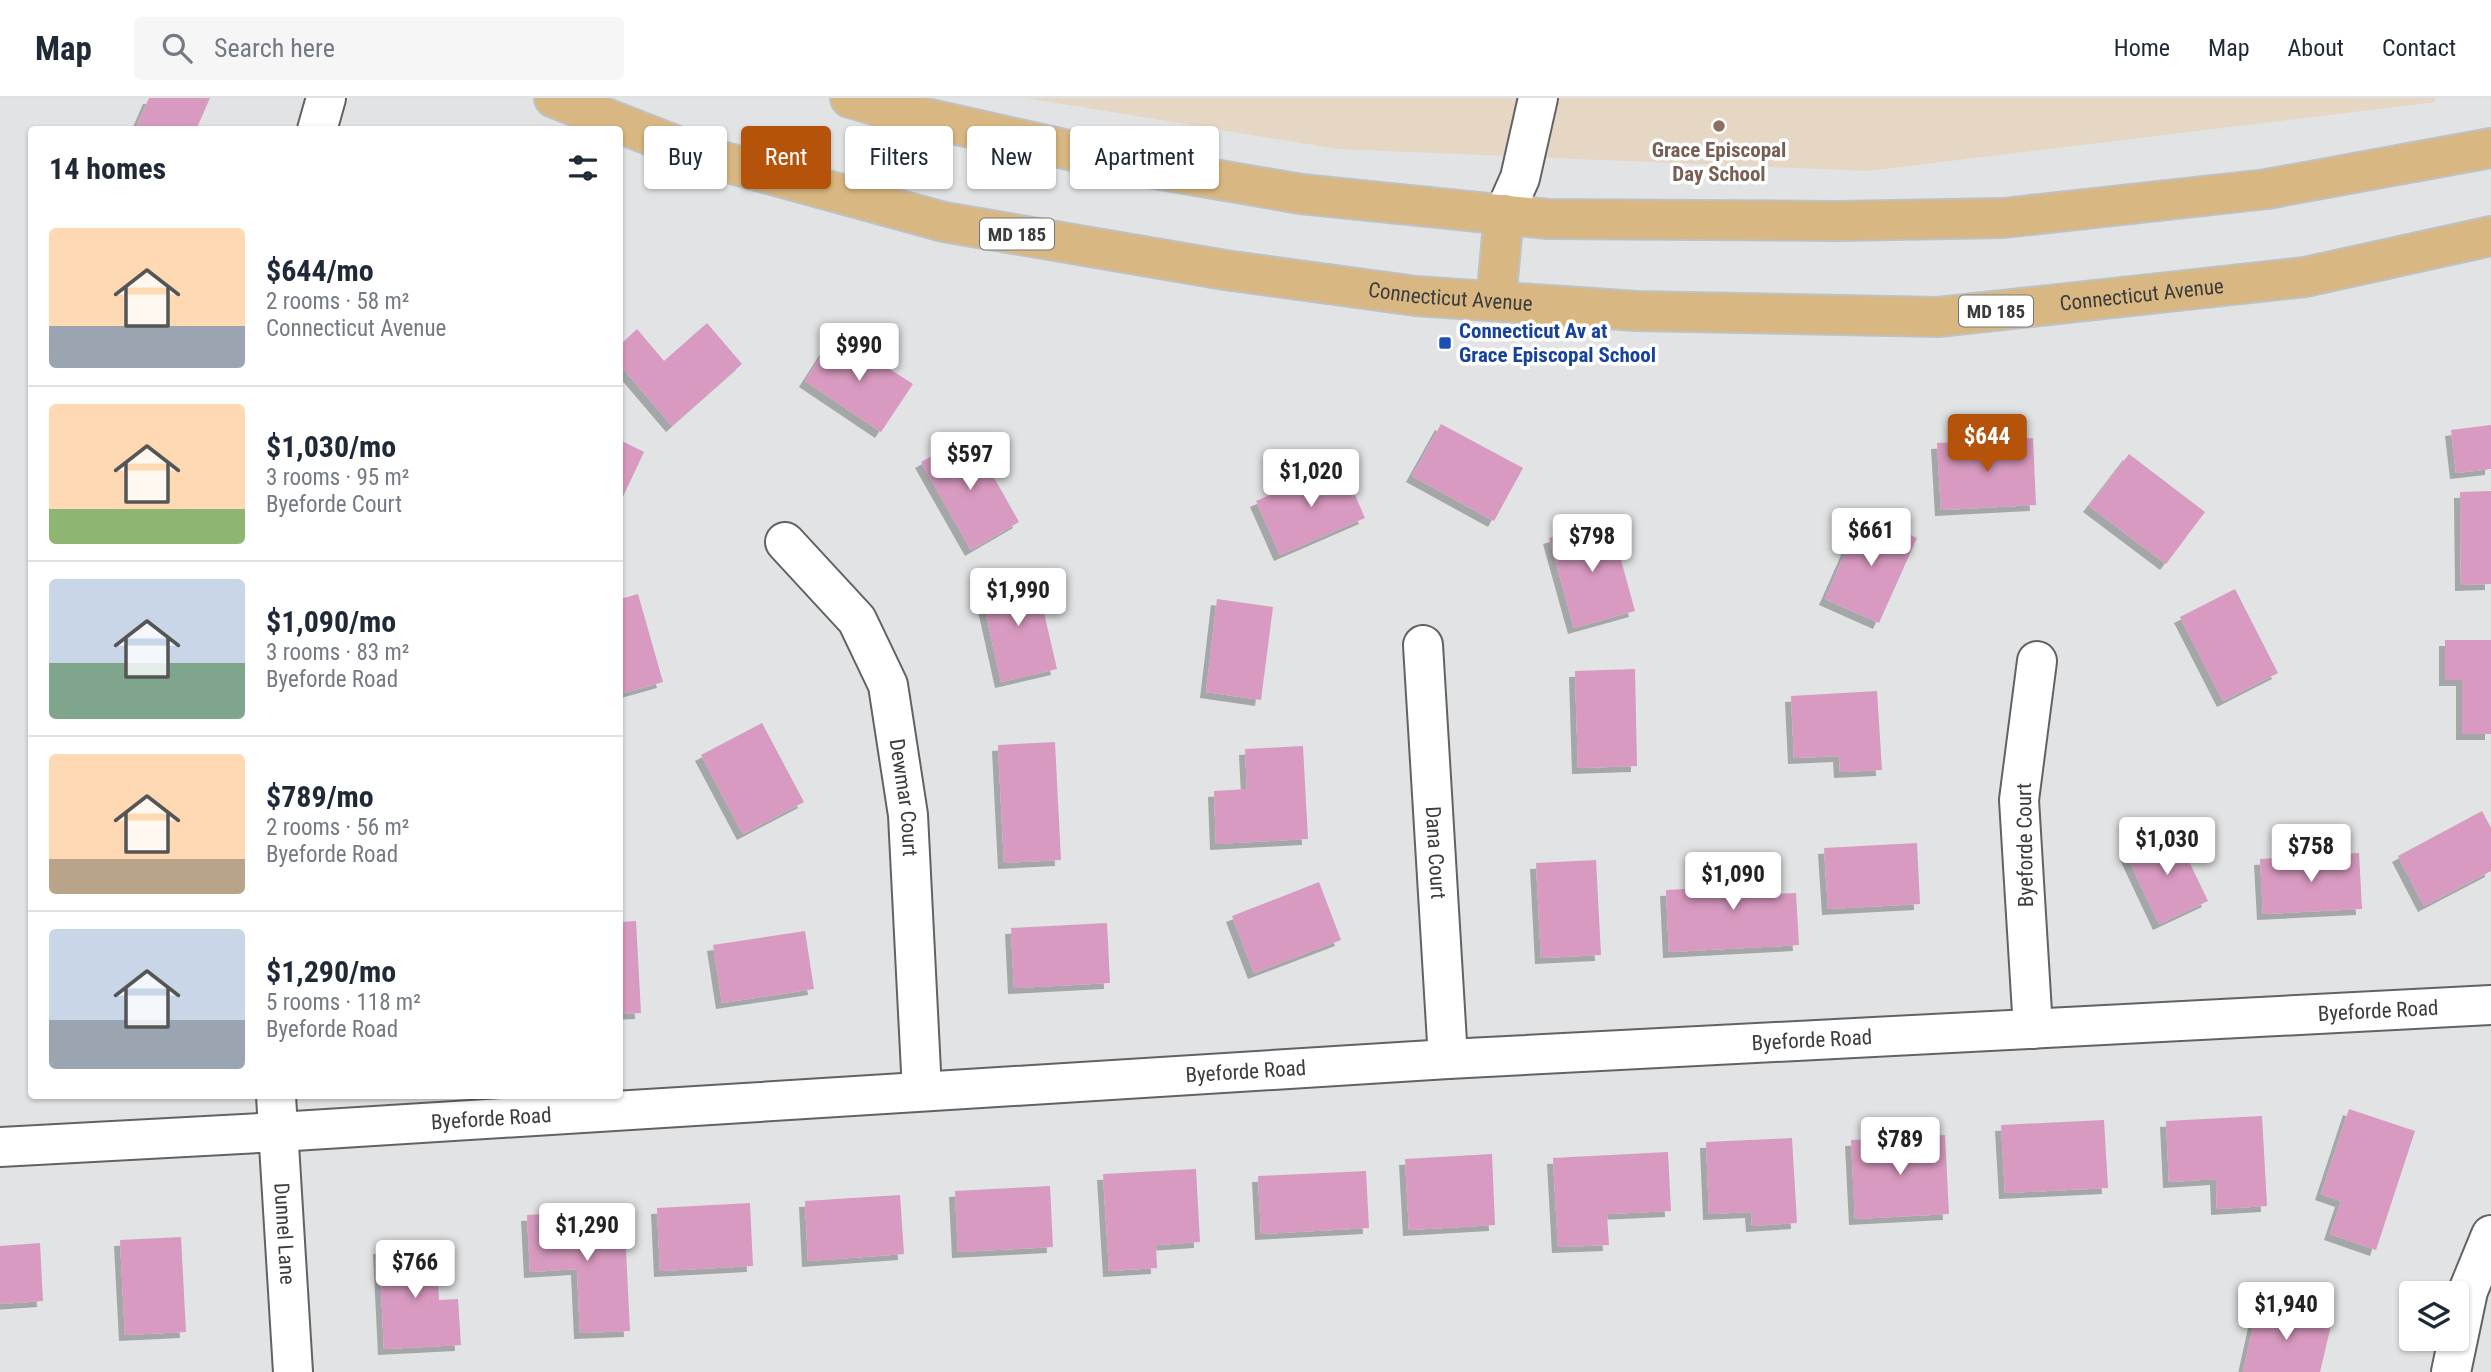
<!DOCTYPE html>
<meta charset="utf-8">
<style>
body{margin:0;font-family:"Roboto Condensed",sans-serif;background:#f6f6f7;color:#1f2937;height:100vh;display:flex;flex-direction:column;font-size:26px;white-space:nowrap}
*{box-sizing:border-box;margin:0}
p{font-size:23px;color:#747a83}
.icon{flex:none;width:38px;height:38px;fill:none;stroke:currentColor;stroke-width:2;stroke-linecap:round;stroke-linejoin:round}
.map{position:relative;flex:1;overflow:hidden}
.sheet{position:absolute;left:28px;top:28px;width:595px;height:973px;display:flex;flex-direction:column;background:#fff;border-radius:7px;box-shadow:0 2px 5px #0004}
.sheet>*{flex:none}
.banner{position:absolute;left:644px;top:28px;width:665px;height:63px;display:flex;gap:14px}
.tools{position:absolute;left:2399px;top:1183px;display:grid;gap:14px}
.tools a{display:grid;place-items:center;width:70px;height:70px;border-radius:7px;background:#fff;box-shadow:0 2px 5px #0004;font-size:35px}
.price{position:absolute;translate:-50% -60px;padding:0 16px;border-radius:7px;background:#fff;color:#222;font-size:23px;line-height:46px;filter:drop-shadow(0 2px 4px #0008)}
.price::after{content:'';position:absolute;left:50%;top:42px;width:21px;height:16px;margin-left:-10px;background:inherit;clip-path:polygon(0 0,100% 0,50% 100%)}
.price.on{background:#b45309;color:#fff}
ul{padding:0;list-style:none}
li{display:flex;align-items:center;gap:21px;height:175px;padding:0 21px}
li+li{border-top:2px solid #e0e1e3}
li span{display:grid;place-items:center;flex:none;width:196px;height:140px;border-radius:7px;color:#555}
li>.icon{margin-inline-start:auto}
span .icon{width:84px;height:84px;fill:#fffc;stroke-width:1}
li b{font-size:30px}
h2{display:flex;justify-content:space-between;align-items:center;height:84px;padding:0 21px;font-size:30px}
.tag{padding:0 24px;border-radius:7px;background:#fff;box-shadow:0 2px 5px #0004;font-size:24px;line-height:63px}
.tag.on{background:#b45309;color:#fff}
header{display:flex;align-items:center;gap:42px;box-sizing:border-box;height:98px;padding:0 35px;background:#fff;border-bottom:2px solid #e0e1e3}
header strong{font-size:33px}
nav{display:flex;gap:38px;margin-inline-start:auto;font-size:24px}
.search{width:490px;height:63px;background:#f6f6f7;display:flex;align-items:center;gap:18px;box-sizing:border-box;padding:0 24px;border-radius:7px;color:#747a83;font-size:26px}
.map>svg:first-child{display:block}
</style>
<header>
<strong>Map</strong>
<div class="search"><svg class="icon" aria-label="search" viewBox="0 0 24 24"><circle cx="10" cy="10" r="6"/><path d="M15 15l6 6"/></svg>Search here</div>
<nav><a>Home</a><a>Map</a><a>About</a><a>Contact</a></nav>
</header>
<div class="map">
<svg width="2491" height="1274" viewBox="0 0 2491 1274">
<defs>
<filter id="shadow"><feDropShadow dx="-6" dy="6" stdDeviation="0" flood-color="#0004"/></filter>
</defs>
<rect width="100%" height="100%" fill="#e1e3e4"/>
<!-- education -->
<path fill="#e6d6c4" d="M1026,0h1409v4l-567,69 -530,-22z"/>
<!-- building -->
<path fill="#d99ac1" filter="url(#shadow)" d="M149,0h61l-14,32h-61z
M707,225l35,41 -70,62 -52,-61v-20l17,-16 27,32z
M835,236l78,50 -32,48 -76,-51z
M1441,326l82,44 -29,53 -82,-45z
M2491,327v44l-35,4 -5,-43z
M970,337l49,87 -48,28 -50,-88z
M2033,340l3,67 -95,5 -4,-67z
M620,342l24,12 -24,51z
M2129,356l76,58 -39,52 -77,-58z
M1341,365l24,55 -85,37 -24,-54z
M2491,393v93l-30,1 -1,-93z
M1863,415l54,25 -38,85 -54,-24z
M1610,422l25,91 -61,17 -25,-90z
M1035,476l22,95 -56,13 -21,-95z
M2235,491l43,84 -55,28 -43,-84z
M638,496l25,88 -43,12v-95z
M1217,501l56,8 -12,93 -55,-8z
M2445,542h46v94h-29v-54h-17z
M1635,571l2,97 -59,2 -3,-97z
M1877,593l5,79 -42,2 -1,-16 -45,2 -3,-62z
M762,625l42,79 -61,32 -42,-79z
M1055,644l6,118 -57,3 -6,-118z
M1303,648l5,93 -92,5 -2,-53 33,-2 -2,-40z
M2482,713l9,17v43l-67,35 -26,-50z
M2174,732l34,71 -49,23 -33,-70z
M1917,745l3,61 -92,5 -4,-61z
M2359,755l3,56 -99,5 -3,-55z
M1769,760l1,36 26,-1 3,52 -130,7 -3,-62 56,-3 -2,-27z
M1596,762l5,95 -60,3 -5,-95z
M1319,784l22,58 -87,33 -22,-57z
M636,823l5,92 -21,1v-92z
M1107,825l3,60 -96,5 -3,-60z
M805,833l9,58 -92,14 -9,-58z
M2349,1011l66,22 -39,119 -46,-16 11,-33 -20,-7z
M2262,1018l5,90 -50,3 -1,-30 -47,3 -3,-61z
M2104,1022l4,68 -103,5 -4,-68z
M1945,1037l4,79 -94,5 -4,-79z
M1792,1040l5,85 -45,3 -1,-14 -42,2 -3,-72z
M1668,1054l3,59 -64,3 2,31 -51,2 -5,-89z
M1492,1056l3,71 -86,5 -4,-71z
M1196,1071l4,73 -44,3 1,23 -48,3 -6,-97z
M1366,1073l3,57 -108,6 -3,-58z
M1050,1088l3,61 -95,5 -3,-61z
M900,1097l4,59 -96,7 -3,-60z
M750,1105l3,63 -93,5 -3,-63z
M624,1112l6,121 -50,2 -3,-64 -47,3 -3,-57z
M181,1139l5,95 -61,3 -5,-95z
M40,1145l3,58 -43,3v-58z
M436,1147l3,55 19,-1 3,46 -77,4 -5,-101z
M2258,1206l74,17 -12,51h-77z"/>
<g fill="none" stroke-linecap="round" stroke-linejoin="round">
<defs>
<g id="minor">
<path d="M317,32l9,-32"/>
<path d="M1504,116l16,-36 18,-80"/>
<path id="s1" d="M785,444l72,78 31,65 20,130 14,276"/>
<path id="s2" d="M1423,547l25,414"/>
<path d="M2033,931l-14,-229 18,-139"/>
<path id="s3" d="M276,998l17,276"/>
<path id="s4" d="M0,1049l278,-15 1170,-73 1043,-54"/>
<path d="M2451,1274l17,-81 23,-56"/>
</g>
<g id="major">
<path id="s5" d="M554,0l149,58 241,66 281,48 191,26 221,15 301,6 367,-40 186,-41"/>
<path d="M850,0l40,12 254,57 157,27 247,25 290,2 166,-3 263,-29 224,-41"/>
<path d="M1496,203l8,-87"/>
</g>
</defs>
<!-- minor casing -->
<use href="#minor" stroke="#616264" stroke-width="42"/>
<!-- major casing -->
<use href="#major" stroke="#c0c1c1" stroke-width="42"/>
<!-- minor -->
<use href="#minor" stroke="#fff" stroke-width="38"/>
<!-- major -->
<use href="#major" stroke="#d8b782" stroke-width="38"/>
</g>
<!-- markers -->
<circle fill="#8d6e63" stroke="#fff" stroke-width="2.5" cx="1719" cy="28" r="7"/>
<rect fill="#1a4fb4" stroke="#fff" stroke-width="2.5" x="1438" y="238" width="14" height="14" rx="3.5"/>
<g text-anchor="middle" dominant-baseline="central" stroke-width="7" stroke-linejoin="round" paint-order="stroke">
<!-- shield labels -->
<g fill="#fff" stroke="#767676" stroke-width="2">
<rect x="980" y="120.5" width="74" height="31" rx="5"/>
<rect x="1959" y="197.5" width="74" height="31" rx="5"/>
</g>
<g font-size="19" font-weight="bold" fill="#3b3c3c">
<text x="1017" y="136">MD 185</text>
<text x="1996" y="213">MD 185</text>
</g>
<!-- education labels -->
<g font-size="21" font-weight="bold" fill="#785e54" stroke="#fff">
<text x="1719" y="52">Grace Episcopal<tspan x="1719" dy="24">Day School</tspan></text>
</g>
<!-- street labels -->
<g font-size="21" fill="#3b3c3c" stroke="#fff">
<text stroke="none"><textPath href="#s5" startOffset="1615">Connecticut Avenue</textPath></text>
<text stroke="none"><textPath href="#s5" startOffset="922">Connecticut Avenue</textPath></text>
<text stroke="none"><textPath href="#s1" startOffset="292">Dewmar Court</textPath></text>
<text transform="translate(2025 747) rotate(-91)">Byeforde Court</text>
<text stroke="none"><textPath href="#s2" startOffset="208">Dana Court</textPath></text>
<text stroke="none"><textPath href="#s4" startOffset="2382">Byeforde Road</textPath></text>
<text stroke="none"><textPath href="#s4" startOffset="1815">Byeforde Road</textPath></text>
<text stroke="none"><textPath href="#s4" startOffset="1248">Byeforde Road</textPath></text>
<text stroke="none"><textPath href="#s4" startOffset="492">Byeforde Road</textPath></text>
<text stroke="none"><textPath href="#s3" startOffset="138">Dunnel Lane</textPath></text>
</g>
<!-- transit labels -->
<g font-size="21" font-weight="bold" fill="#164399" stroke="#fff" text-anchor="start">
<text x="1459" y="233">Connecticut Av at<tspan x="1459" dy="24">Grace Episcopal School</tspan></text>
</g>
</g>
</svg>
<div class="tools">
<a><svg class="icon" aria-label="layers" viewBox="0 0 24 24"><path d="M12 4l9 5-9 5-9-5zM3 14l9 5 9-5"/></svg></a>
</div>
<b class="price" style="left:859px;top:285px">$990</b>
<b class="price on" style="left:1987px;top:376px">$644</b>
<b class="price" style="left:970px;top:394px">$597</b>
<b class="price" style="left:1311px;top:411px">$1,020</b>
<b class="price" style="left:1871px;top:470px">$661</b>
<b class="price" style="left:1592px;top:476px">$798</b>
<b class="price" style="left:1018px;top:530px">$1,990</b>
<b class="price" style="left:2167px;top:779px">$1,030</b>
<b class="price" style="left:2311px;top:786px">$758</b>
<b class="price" style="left:1733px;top:814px">$1,090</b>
<b class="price" style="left:1900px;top:1079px">$789</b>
<b class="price" style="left:587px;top:1165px">$1,290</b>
<b class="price" style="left:415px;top:1202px">$766</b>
<b class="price" style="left:2286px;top:1244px">$1,940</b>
<div class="banner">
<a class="tag">Buy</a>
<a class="tag on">Rent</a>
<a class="tag">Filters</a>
<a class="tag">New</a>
<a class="tag">Apartment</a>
</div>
<section class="sheet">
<h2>14 homes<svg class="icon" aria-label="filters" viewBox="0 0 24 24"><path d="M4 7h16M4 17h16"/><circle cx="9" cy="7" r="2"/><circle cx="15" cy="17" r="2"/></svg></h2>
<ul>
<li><span style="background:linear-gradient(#ffd9b3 70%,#9aa5b1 0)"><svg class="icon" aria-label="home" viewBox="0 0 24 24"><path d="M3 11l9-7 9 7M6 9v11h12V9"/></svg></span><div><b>$644/mo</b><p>2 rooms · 58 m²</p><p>Connecticut Avenue</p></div></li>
<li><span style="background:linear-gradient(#ffd9b3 75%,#8fb573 0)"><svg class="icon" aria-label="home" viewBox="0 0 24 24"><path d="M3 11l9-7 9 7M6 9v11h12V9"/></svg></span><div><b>$1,030/mo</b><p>3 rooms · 95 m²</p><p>Byeforde Court</p></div></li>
<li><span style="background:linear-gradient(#c9d6e8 60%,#7fa58c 0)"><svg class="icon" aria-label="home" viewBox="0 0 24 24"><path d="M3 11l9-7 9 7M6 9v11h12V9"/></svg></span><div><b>$1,090/mo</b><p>3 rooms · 83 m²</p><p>Byeforde Road</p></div></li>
<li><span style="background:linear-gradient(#ffd9b3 75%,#b9a48a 0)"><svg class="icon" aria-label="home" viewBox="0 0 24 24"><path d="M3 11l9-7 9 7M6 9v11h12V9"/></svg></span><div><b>$789/mo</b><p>2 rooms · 56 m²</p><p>Byeforde Road</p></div></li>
<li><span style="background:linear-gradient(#c9d6e8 65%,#9aa5b1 0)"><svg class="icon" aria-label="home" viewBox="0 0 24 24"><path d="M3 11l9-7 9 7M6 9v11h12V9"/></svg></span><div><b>$1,290/mo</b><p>5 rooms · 118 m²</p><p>Byeforde Road</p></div></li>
</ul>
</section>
</div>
